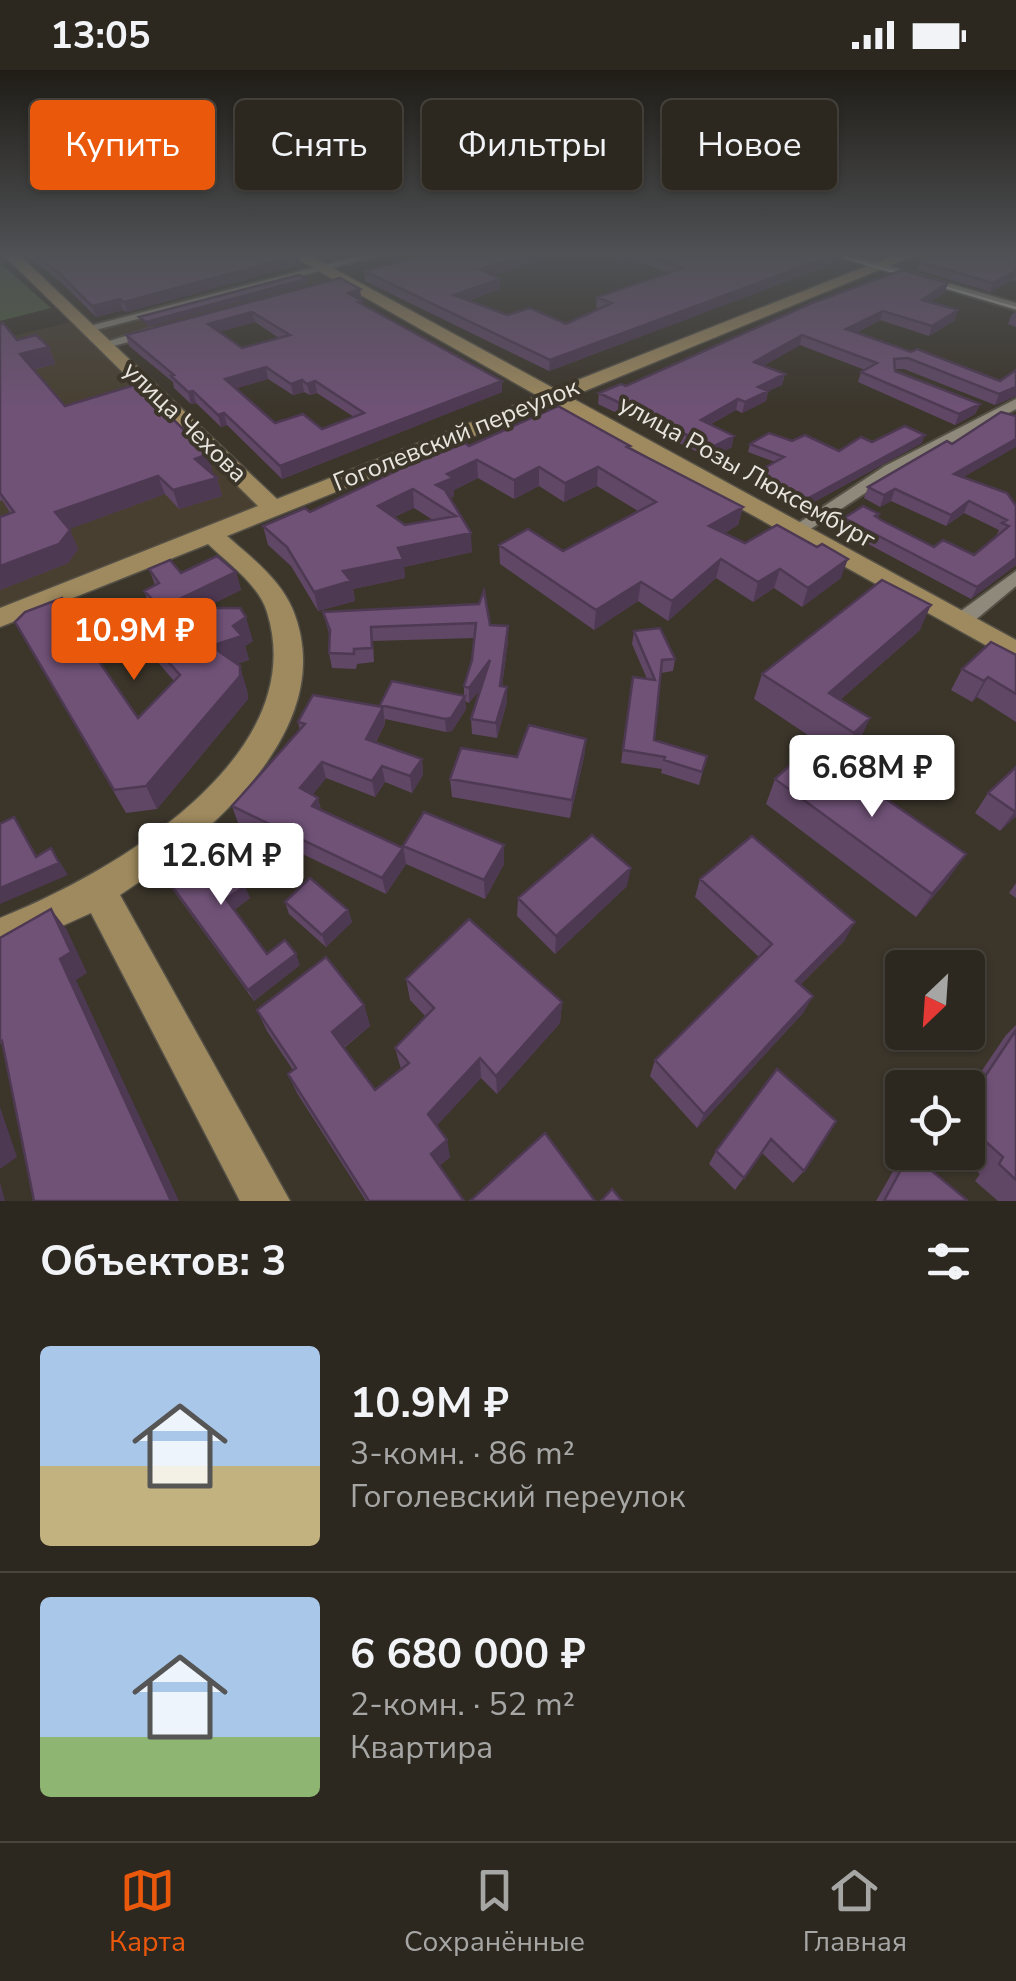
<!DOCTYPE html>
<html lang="ru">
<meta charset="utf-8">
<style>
body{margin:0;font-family:"Nunito Sans",sans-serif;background:#343029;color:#f1f3f6;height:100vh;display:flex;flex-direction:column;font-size:38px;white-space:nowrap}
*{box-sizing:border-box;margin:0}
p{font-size:32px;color:#a6a6a5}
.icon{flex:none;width:55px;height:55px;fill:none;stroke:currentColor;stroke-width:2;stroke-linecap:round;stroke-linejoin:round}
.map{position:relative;height:1131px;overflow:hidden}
.drawer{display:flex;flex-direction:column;background:#2c2820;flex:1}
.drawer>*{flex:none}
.top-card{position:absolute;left:30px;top:30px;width:958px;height:90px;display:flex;gap:20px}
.needle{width:65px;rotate:205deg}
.fabs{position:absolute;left:885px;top:880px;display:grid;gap:20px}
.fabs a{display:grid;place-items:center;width:100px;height:100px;border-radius:10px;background:#2c2820;box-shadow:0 2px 8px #0004,0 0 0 2px #48443e;font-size:50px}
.price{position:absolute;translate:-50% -85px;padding:0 22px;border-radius:10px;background:#fff;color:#222;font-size:32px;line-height:65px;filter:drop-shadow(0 2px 5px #0008)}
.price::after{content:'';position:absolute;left:50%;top:60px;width:30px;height:22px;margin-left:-15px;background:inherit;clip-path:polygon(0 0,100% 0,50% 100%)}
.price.on{background:#ea580c;color:#fff}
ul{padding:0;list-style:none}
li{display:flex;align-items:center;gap:30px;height:250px;padding:0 40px}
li+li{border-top:2px solid #48443e}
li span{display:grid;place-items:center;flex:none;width:280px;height:200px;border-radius:10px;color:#555}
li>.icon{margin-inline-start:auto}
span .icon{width:120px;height:120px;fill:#fffc;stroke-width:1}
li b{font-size:42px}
h2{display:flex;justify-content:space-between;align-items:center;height:120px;padding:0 40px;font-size:42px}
.pill{padding:0 35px;border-radius:10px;background:#2c2820;box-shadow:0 2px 8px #0004,0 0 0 2px #48443e;font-size:35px;line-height:90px}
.pill.on{background:#ea580c;color:#fff}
.status{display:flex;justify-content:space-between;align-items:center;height:70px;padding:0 50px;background:#2c2820;direction:ltr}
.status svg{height:28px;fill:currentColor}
.tab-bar{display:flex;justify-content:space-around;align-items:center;height:140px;border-top:2px solid #48443e;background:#2c2820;font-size:28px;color:#a6a6a5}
.tab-bar a{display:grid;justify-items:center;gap:5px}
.tab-bar .on{color:#ea580c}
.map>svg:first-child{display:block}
</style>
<div class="status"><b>13:05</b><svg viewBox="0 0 49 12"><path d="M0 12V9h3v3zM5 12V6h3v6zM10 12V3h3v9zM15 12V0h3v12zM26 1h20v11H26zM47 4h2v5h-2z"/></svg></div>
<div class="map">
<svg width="1016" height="1131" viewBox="0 0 1016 1131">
<rect width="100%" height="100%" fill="#3b352a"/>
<!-- commercial -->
<path fill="#483f30" d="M322,199l23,12 -239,63 167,164 -273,110v-279l79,-19 10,8z"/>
<!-- green -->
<path fill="#51613f" d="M0,193l51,45 -51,13z"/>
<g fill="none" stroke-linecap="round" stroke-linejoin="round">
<defs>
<path id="street" d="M370,183h18l-300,79 -6,-4z
M828,183h17l171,50v7z
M152,258l6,4 -2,3 -51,13 -6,-4z
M1016,329v10l-119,63 -94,62h-12l-3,-4 97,-64z
M1016,501v15l-48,40h-14l-3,-5 3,-5z"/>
<path id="secondary" d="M2,183h15l260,246 261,-103 -251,-143h18l250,136 345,-136h20l-350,144 446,243v22l-463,-258 -326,132c24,21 53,43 66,74 48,119 -87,228 -173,285l170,306h-50l-149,-288 -91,41v-36c110,-44 313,-160 267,-306 -8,-27 -39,-49 -59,-68l-208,83v-19l258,-102z"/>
</defs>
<!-- street casing -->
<use href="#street" stroke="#555147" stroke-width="4"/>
<!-- secondary casing -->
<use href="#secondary" stroke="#555147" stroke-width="3"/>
<!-- street -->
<use href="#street" fill="#8f897b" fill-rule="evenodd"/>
<!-- secondary -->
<use href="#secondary" fill="#9f8a5f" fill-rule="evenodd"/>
<!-- tram -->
<path stroke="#bebab2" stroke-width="2.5" d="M829,183l187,55"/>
</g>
<!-- wall -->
<path fill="#604766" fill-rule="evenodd" d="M23,183h134l10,7 132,-5 1,10 -173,47 -4,-2 -27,7 -34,-34z
M435,183h110l-6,2v7l-46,13 7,4v10l-32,12 39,14 59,9 34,-15 -4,-2 1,-10 72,-24 -37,-14 -11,3 -22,-9h244l-2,8 -292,110 -184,-90 -1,-10z
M1016,183v28l-3,-1 -23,12 -73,-22 3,-8z
M360,219l2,15 140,88 -220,87 -55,-54 -6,2 -25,-24 -5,1 -17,-16 -1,-6 -44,-36 -3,-11zM255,252l24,16 -37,10 -23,-16zM268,309l25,16 11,-3 6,3 7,-2 37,24 -32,12 -47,-6 -39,-35z
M945,222l-15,10 25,18 -26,16 -49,-16 -24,13 144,48 16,-11v26l-21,9 -91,-36h-9v2l85,33 -5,10 -20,11 -97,-43 3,-10 4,-2 -65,-25 -37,21 22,8 -3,11 -14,6 -2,10 -24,12 -6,-3 -25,14 21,23 -22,11 -112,-54 1,-11z
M1016,242v15l-8,-3 4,-10z
M0,254l17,16 32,7 6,17 -22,6 32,36 148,67h-1l5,5 5,18 -43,13 -14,-15 -96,35 9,20 -10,14 -68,27v-73l11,-3 -9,-14 -2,1z
M792,371l47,10 33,-9 50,1 -121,66 -48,-28 2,-8 20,-11 -27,-10 2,-8z
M952,374l11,33 53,29v59l-45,34 -131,-70 4,-11 35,-4 -1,4 56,29 40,8 24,-20 -1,-1 2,-4 -35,-17 -18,13 -55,-25 -11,6 -16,-9 4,-11z
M469,376h161v3l113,58 -5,18 -13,8 20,10 96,35 -39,29 -28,-19 -21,14 -37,-24 -48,43 -30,-20 -44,29 -94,-66 -1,-19 64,6 75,-40 -41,-25 -33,16 -25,-16 -25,13 -36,-21 -24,12v6l-4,2 22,54 -68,15 1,11 -52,11 2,12 -37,10 -27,-45 -23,-21 -5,-19 47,-14zM414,438l19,12 -28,5 -11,-8z
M149,499l32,4 55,-1 5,18 -37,18 49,33 -8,5 4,14 -13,4 11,26 1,9 -91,110 -31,4 -111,-191 61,-6 44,2 10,23 -35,15 43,62 36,-37 -18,-21 -10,-23 13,-7 -15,-39 11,-6z
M479,534l11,21 18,16 -6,45 5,16 -10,36 -25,-4 -1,-15 11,-32 -13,16 -4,-2 1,8 -14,22 -6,1 -61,-13v5l-9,18 46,17 1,16 -11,18 -27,-11 -10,15 -49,-19 -14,17 6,3 3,12 82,38 3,16 -20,30 -148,-71 -6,-17 68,-76 -2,-8 82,-16 84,-10v-10l8,-26 3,-22 -102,3 1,21 -17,2 -1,5 -24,-1 -3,-15 1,-16 -7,-25z
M920,560l-80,70 18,44 -16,14 -88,-59 8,-25z
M634,561l41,28 -2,12 -12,2 -7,67 53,16 -8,29 -38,-12 1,-4 -41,-6 12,-86 14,2 -15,-35z
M1016,585v67l-39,-25 -5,5 -21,-12 11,-21z
M586,669l-2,18 -14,61 -118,-21 -2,-18 67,-22z
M1016,697v49l-16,15 -25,-18 13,-20z
M775,709l174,99 -33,39 -150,-113z
M504,775v19l-19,35 -79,-35 -3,-18z
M236,788l5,12 -5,4 14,24 -16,12 33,44 33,11 -46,36 -89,-122 -7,-12z
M700,809l145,61 -45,45 13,11 -10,17 -106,115 -47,-52 5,-16 104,-103 -64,-60z
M1016,813v15l-7,-5z
M627,816l-72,68 -38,-38 1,-18z
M285,832l63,8 4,12 -26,25 -37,-33z
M406,909l156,23 -2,21 -63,71 -16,-16 -45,48 14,31 -11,9 25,35h-98l-69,-108 -9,-19 5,-4 -26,-39 -10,-21 107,-5 6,21 -26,22 31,42 26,-21 -6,-21 31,-31 -16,-17z
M1016,955v176h-18l-23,-20 5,-7 -24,-22h12v-61l38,-56z
M777,999l27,102 -11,12 -31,-30 -27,37 -26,-26 7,-13z
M910,1083l57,48h-91l20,-35z"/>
<!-- shaded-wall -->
<path fill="#4e3953" d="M323,183h26l-25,6z
M528,183h17l-6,2v7l-59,17v-10z
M622,183h11l-1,6 -11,3z
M839,183h4l-2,8 -292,110 1,-11z
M299,185l1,10 -173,47 -3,-10z
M1016,202l-3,8 -23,12 3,-9z
M307,209v5l-160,43 -1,-5z
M500,209v10l-46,17v-11z
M948,213l-3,9 -26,17 3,-9z
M360,219l1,11 -13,-7z
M120,229l3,11 -27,7 -4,-11z
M958,240l-3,10 -26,16 3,-10z
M883,241l-3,9 -37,19 3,-10z
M252,242l3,10 -45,13 -2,-11z
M802,265l-2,10 -48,27 2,-10z
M49,277l6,17 -28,7 -7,-17z
M266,297l2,12 -40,12 -3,-12z
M785,304l-3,11 -14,6 -2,10 -24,12 3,-11 13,-15z
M302,310l2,12 -11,3 -2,-11z
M315,311l2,12 -7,2 -3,-11z
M502,311v11l-220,87 -2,-13z
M1016,317v9l-21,9 4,-11z
M193,321l3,12 -5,1 -3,-12z
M738,329l-2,11 -37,20 2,-10z
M980,334l-5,10 -20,11 4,-11z
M224,343l3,12 -6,2 -3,-12z
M925,365l-3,8 -121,66 2,-8z
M734,366l-2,11 -22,11 2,-11z
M1016,369v8l-66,38 4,-11z
M208,384l5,19 -13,4 -5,-18z
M477,390l1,18 -24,12v6l-17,8 -1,-19 11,-11z
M539,397v19l-25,13v-19z
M598,397l-1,19 -33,16 1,-19z
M158,406l7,18 -101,37 -9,-19z
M217,408l5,18 -43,13 -6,-19z
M413,419l1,19 -34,16 -2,-18z
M895,419l-4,12 -11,6 4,-12z
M969,431l-5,12 -18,13 5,-11z
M743,437l-5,18 -33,20 4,-19z
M70,460l8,19 -10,14 -68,27v-24z
M471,463l1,19 -68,15 1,11 -52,11 2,12 -37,10 -4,-19 29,-21 55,-23z
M1016,488v7l-45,34 6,-12z
M721,489l-5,19 -48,43 4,-20z
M848,489l-7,19 -39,29 6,-19z
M780,499l-6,19 -21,14 5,-20z
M236,502l5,18 -72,35 -8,-17z
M641,512l-3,19 -44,29 2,-20z
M931,535l-11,25 -96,84 5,-21z
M246,547l7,24 -8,5 4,14 -30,10 -8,-24 22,-20z
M120,548l10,23 -38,17 -12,-24z
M508,556v15l-8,60v-15z
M490,590l1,15 -22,28v-15z
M240,596l7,24 1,9 -91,110 -11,-23z
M988,607l-11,20 -5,5 12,-21z
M507,617v15l-10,36 -1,-15z
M465,626l1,13 -14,22 -6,1 -1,-13z
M383,637l2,17 -16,31 -3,-16z
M870,648l-12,26 -16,14 12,-25z
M586,669l-2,18 -14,61 2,-18z
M422,689l1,16 -11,18 -2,-17z
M322,692l4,16 -21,27 -5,-17z
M382,696l3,16 -10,15 -3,-16z
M318,728l4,17 -10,-9z
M1016,740v6l-16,15z
M14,747l31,52 6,-21 17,27 -68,29v-16l36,-31z
M504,775v19l-19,35 -1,-19z
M403,778l3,16 -20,30 -4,-16z
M966,784l-17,24 -33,39 16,-23z
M236,788l5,12 -8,7 -5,-13z
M631,798l-4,18 -72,68 1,-18z
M245,816l5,12 -18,13 -6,-12z
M51,839l16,21 20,43 -11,7 103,221h-8l-111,-242z
M348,840l4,12 -26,25 -4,-12z
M855,852l-10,18 -58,58 9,-17z
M296,884l4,11 -46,36 -6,-11z
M813,926l-10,17 -106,115 7,-14z
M562,932l-2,21 -63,71 -1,-18z
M364,935l6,21 -31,25 -7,-19z
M480,988l1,20 -50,54 -3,-18z
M0,1037l17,50 -17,12z
M447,1070l3,17 -16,14 -3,-17z
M0,1112l5,19h-5z"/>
<!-- building -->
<path fill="#705277" stroke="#4e3953" stroke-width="2.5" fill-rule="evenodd" d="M32,183h125l10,7 29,-7h99l4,2 -175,47 -4,-3 -28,7 -33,-33z
M435,183h102l-57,16 20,10 -46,16 53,20 23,-7 36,16 46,-21 -15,-6 86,-29 -39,-15h195l-289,107 -186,-89z
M941,183h75v18l-23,12 -73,-21z
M902,200l46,13 -26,17 36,10 -26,16 -49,-15 -37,18 65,23 6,-3 83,32 16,-11v17l-17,7 -91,-36 -14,1 1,12 85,33 -21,10 -98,-42 16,-9 -75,-28 -48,27 31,12 -27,13 10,4 -23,11 -7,-3 -37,21 33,16 -22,11 -113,-54 22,-9 5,2 186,-83z
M299,205l8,4 -161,43 -7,-5z
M340,208l20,11 -12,4 14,8 -4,1 144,79 -222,85 -56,-53 -6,2 -25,-24 -5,1 -17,-16 3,-1 -48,-40zM252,242l38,23 -48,13 -34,-24zM266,297l25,17 11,-4 5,4 8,-3 49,32 -42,16 -19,-15 -28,9 -50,-44z
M3,253l14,17 19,-5 13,12 -29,7 45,52 73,-22 70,70 -13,5 22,19 -44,12 -15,-14 -103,36 15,18 -11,14 -59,22v-49l14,-5 -14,-19v-169z
M558,336l72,40 -3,1 116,60 -34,19 36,17 32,-18 40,22 5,-3 26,15 -40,29 -28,-19 -22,13 -37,-23 -49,42 -31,-19 -45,28 -97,-65 29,-16 35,22 93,-49 -58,-35 -33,16 -26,-16 -25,13 -37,-20 -30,14 6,4 -17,7 9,5 26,43 -73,15 5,11 -60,12 8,10 -37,11 -27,-45 -24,-21 42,-18 5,4 92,-44 63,-25 4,3zM413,419l43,27 -51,9 -27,-19z
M1001,342l15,4v23l-62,35 53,19 9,13v52l-39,29 -133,-69 19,-12 16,8 -4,2 6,4 53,27 9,-7 31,15 35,-29 -7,-3 5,-3 -38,-19 -18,14 -56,-26 -11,6 -16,-8 79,-46 5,3z
M905,356l20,9 -122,66 -48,-28 29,-16 -34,-13 19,-11 23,8 13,-6 34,16 22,-14 11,5z
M217,486l19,16 -75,36 -17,-17 15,-8 -10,-14 21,-9 11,13z
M882,510l49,25 -102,88 41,25 -16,15 -92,-59z
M484,521l6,34 18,1 -8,60 7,1 -11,36 -25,-4 19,-59 -21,28 -5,-2 8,-26 4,-37 -105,4 1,21 -18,1v5l-25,-1 1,-23 -7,-18 156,-8z
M62,528l14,18 34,-15 10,17 -40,16 58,84 42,-43 -34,-38 23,-12 -18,-17h89l6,9 -13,9 9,10 -31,10 29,20v10l-94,110 -32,4 -99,-168 10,-10z
M660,558l15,31 -13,1 -8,80 53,16 -5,16 -38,-12 1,-3 -42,-7 10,-73 22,3 -21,-49z
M991,572l25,13v39l-28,-17 -4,4 -22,-12z
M392,611l73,15 -14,22 -6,1 -65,-14z
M313,625l70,12 -17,32 56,20 -12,17 -28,-10 -10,15 -50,-19 -22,26 18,10 -6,8 91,42 -21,30 -150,-72 73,-82 -7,-2z
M529,655l57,14 -14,61 -122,-21 11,-31 56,9z
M810,677l156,107 -34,40 -157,-115z
M1016,697v43l-2,1 -26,-18z
M424,742l80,33 -20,35 -81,-34z
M14,747l22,40 15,-9 8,15 -59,25v-64z
M214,761l22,27 -8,6 17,22 -19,13 41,55 18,-14 11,14 -48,36 -90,-123z
M592,765l39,33 -75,68 -38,-38z
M752,766l103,86 -59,59 17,15 -109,118 -49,-54 117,-116 -72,-65z
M310,808l38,32 -26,25 -37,-33z
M51,839l20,43 -11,7 111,242h-137l-32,-160 -2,2v-105z
M469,849l93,83 -66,74 -16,-18 -52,56 19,26 -16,14 33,47h-95l-81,-127 8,-6 -39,-58 69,-53 38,48 -32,27 43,58 34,-27 -14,-15 39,-40 -28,-29z
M1016,960v150l-17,-16 4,-7 -35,-31v-24z
M777,999l59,52 -32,50 -33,-32 -27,39 -28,-27z
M545,1063l50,68h-125z
M910,1083l57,47v1h-83z
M612,1119l10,12h-21z"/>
<!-- sky -->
<linearGradient id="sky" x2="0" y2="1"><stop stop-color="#201d17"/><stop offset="0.54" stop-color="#4f5155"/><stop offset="1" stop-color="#4f5155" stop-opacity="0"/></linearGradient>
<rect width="1016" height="342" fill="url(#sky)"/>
<g text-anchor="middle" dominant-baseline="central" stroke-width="8" stroke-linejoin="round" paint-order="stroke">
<!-- far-street labels -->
<g font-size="25" fill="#e8e5de" stroke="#3b352a">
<text transform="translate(185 352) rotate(44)">улица Чехова</text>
<text transform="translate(456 365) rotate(-22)">Гоголевский переулок</text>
<text transform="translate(747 402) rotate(29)">улица Розы Люксембург</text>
</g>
</g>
</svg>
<div class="fabs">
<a><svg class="needle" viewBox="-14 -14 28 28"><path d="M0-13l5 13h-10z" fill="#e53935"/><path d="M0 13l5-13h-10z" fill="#a6a6a5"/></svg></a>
<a><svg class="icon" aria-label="locate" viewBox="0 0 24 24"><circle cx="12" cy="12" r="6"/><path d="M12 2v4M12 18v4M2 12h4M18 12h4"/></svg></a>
</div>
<b class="price on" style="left:134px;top:613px">10.9M ₽</b>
<b class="price" style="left:872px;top:750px">6.68M ₽</b>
<b class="price" style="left:221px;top:838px">12.6M ₽</b>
<div class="top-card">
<a class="pill on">Купить</a>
<a class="pill">Снять</a>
<a class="pill">Фильтры</a>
<a class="pill">Новое</a>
</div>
</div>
<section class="drawer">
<h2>Объектов: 3<svg class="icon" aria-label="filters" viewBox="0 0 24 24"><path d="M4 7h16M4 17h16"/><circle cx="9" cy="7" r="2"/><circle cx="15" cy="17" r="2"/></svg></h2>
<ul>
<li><span style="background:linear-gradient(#a9c7e8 60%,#c2b280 0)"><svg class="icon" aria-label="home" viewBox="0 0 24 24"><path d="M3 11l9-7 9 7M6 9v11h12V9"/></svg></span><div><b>10.9M ₽</b><p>3-комн. · 86 m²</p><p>Гоголевский переулок</p></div></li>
<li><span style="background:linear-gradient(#a9c7e8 70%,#8fb573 0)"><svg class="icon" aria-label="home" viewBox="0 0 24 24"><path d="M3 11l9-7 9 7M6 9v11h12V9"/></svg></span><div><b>6 680 000 ₽</b><p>2-комн. · 52 m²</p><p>Квартира</p></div></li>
</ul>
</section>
<nav class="tab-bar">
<a class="on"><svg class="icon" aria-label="map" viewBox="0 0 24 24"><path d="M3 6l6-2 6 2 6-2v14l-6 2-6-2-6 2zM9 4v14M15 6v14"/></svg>Карта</a>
<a><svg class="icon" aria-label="saved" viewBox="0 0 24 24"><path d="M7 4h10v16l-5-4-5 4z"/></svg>Сохранённые</a>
<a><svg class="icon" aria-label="home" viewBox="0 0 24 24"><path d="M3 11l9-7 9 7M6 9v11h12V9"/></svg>Главная</a>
</nav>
